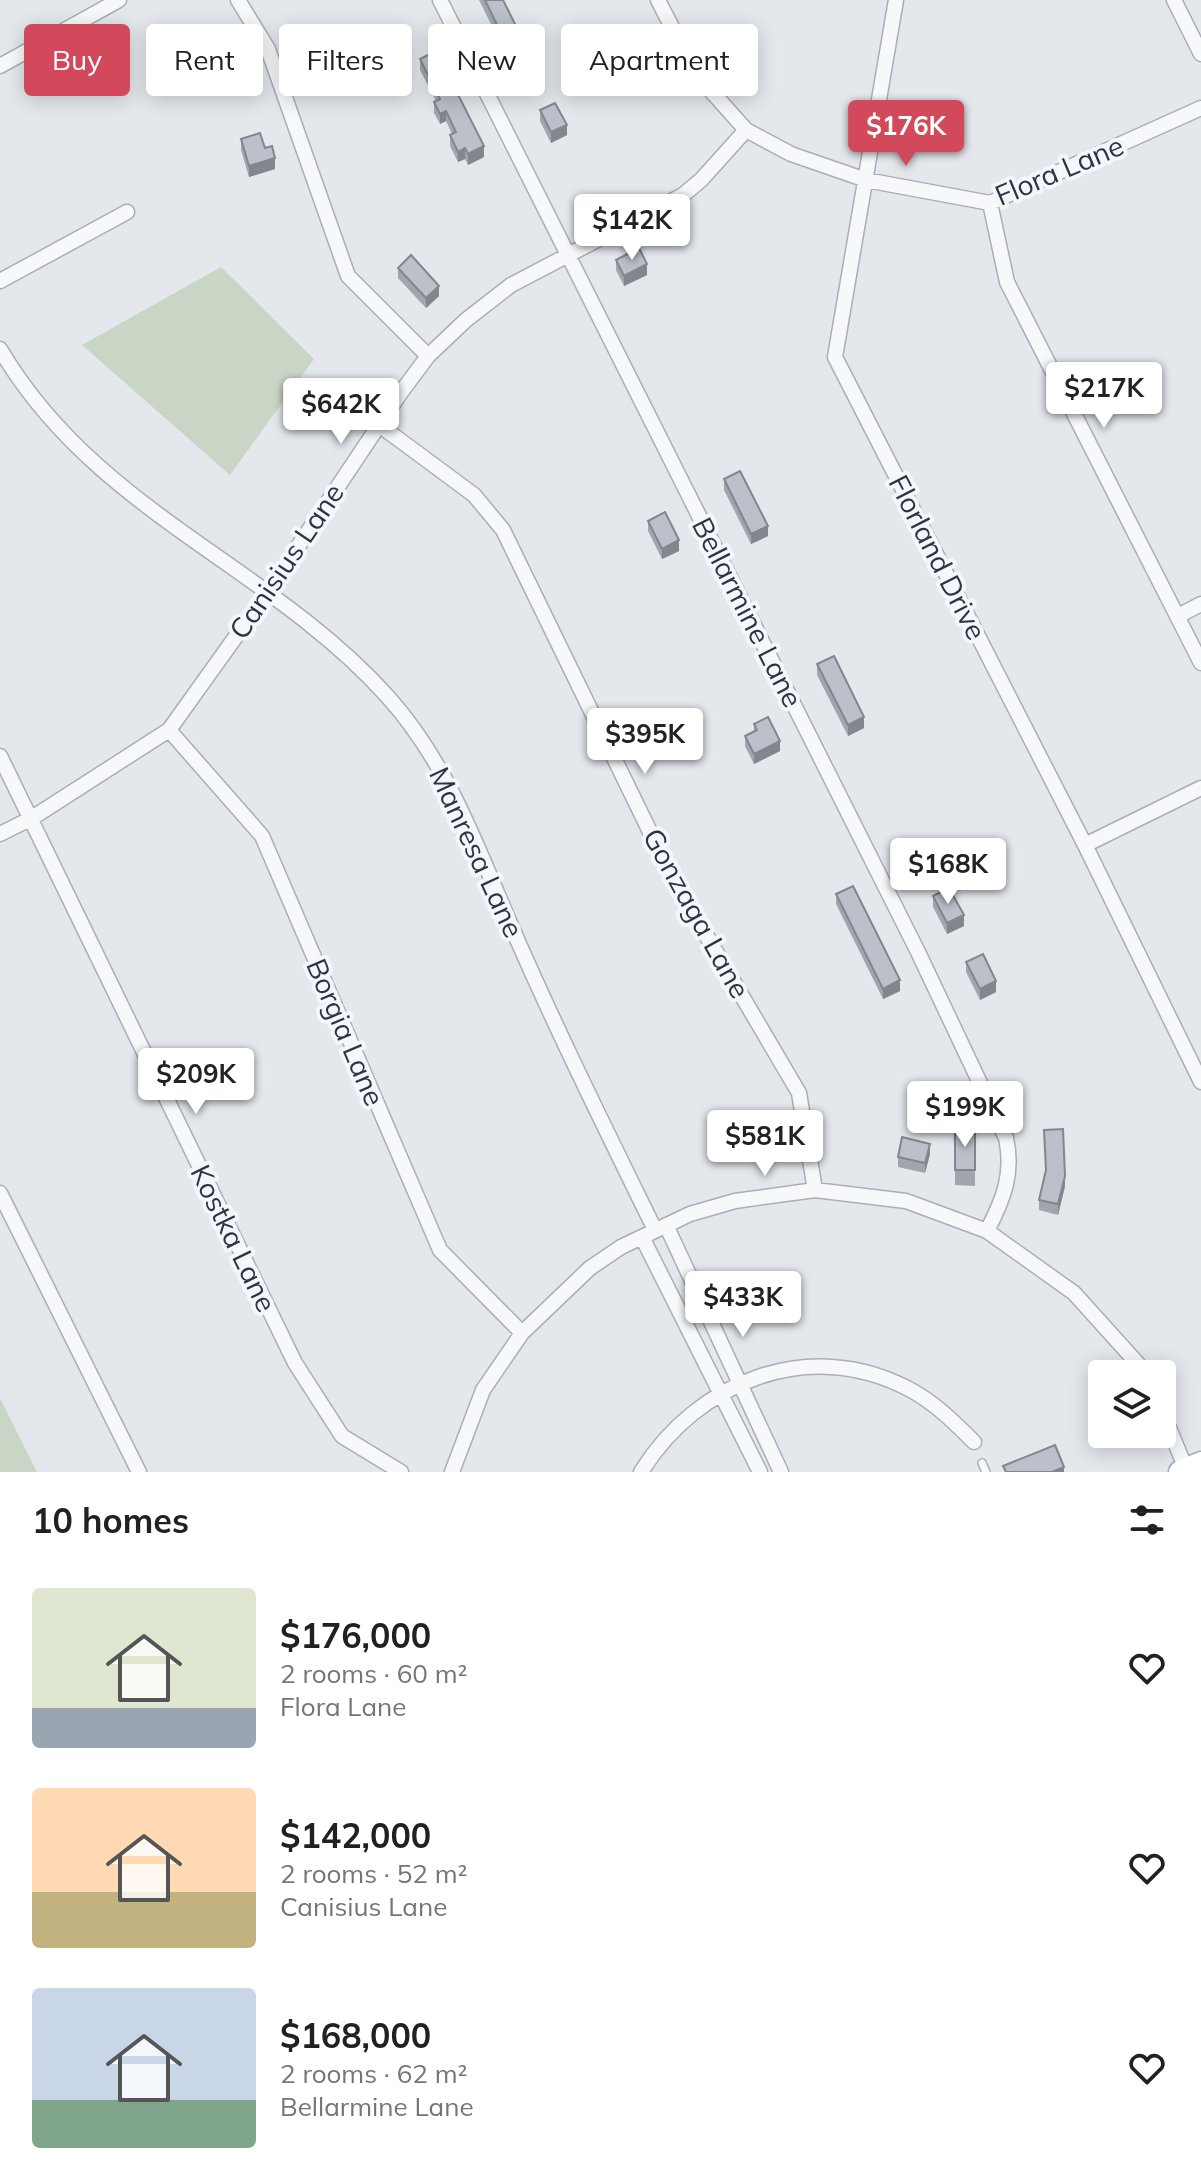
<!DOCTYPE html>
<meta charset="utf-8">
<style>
body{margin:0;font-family:Mulish,sans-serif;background:#f6f6f6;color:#202124;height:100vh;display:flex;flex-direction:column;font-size:30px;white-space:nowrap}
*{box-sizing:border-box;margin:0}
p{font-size:26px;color:#757577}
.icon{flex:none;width:44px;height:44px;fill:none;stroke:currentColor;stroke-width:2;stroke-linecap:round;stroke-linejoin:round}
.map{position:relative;height:1472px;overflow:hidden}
.sheet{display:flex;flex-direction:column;background:#fff;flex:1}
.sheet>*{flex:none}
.guide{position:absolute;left:24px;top:24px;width:800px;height:72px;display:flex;gap:16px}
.tools{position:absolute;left:1088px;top:1360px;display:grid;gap:16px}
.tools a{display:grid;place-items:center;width:88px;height:88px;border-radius:8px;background:#fff;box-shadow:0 4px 20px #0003;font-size:40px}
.price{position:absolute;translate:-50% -68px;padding:0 18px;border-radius:8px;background:#fff;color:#222;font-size:26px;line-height:52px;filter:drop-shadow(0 2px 4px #0008)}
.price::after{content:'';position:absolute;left:50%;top:48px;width:24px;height:18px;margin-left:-12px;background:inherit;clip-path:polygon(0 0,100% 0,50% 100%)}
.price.on{background:#d1495b;color:#fff}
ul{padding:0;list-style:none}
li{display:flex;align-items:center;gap:24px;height:200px;padding:0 32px}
li span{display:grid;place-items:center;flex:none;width:224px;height:160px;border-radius:8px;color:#555}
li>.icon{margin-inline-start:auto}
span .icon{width:96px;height:96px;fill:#fffc;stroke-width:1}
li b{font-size:34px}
h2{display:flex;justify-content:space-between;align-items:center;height:96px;padding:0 32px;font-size:34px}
.pill{padding:0 28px;border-radius:8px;background:#fff;box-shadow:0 4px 20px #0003;font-size:28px;line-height:72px}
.pill.on{background:#d1495b;color:#fff}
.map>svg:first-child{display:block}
</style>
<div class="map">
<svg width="1201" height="1472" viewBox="0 0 1201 1472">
<rect width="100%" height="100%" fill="#e4e7ec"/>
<!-- green -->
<path fill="#c9d6c5" d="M221,267l93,92 -84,116 -148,-130z
M0,1398l37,74h-37z"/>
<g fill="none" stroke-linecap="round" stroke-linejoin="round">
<defs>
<path id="service" d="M982,1463l4,9"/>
<path id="minor" d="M238,0l30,49 80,227 80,80
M440,0l478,952 88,186c8,36 -3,62 -19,93
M658,0l38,74 50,56 45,24 75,26 124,23 211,-95
M896,0l-61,357 250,488 116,237
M1174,0l27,54
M0,66l119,-66
M990,203l17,79 194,381
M0,281l127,-69
M0,349c95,162 270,216 388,348 61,68 89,151 125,233 44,101 93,200 142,300
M378,424l96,71 29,35 169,347 127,216 16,97
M1178,616l23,-12
M169,730l93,106 178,414 82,83
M0,756l295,607 47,73 59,36
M0,834l32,-16 137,-88 98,-137 132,-198 29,-39 38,-36 45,-35 172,-90 18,-15 45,-50
M1085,845l116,-57
M0,1193l139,279
M666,1225l115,247
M642,1237l118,235
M1162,1411l24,58
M452,1472l31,-82 39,-57 68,-65 31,-21 69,-33 45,-13 80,-11 91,11 81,30 87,62 73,81
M641,1472c56,-90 167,-135 266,-84 26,13 47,34 67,54"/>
<path id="primary" d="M1180,1472l21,-9"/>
</defs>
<!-- service casing -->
<use href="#service" stroke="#a9aeb7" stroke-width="10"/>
<!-- minor casing -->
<use href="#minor" stroke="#a9aeb7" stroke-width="17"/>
<!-- primary casing -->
<use href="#primary" stroke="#a3abb8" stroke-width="25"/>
<!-- service -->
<use href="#service" stroke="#f7f8fa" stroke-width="7"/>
<!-- minor -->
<use href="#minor" stroke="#f7f8fa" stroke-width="14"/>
<!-- primary -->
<use href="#primary" stroke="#fff" stroke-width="22"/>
</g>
<!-- wall -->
<path fill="#a1a5ae" d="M479,0h24l13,36 -15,8z
M379,44l18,13 -12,6 -6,-14z
M420,59l64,98 -16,8 -3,-6 -7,3 -8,-16v-11l2,-1 -6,-13 -6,3 -6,-11v-11l2,-1 -16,-31z
M540,110l27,25 -16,8 -11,-22z
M241,139l24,9 10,21 -26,8 -8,-27z
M616,260l31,15 -23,11 -8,-16z
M398,268l41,28 -13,12 -28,-30z
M724,479l44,57 -17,8 -27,-54z
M648,521l31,30 -17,8 -14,-28z
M817,664l47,64 -16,8 -31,-61z
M754,724l26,27 -26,13 -9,-18v-10l9,-5z
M836,894l64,97 -17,8 -47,-95z
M933,896l31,30 -17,8 -14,-27z
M966,962l30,30 -16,8 -14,-28z
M955,1127l20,1v58l-20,-1z
M1044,1130l21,56 -7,29 -19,-5v-10l7,-28z
M930,1154l-5,19 -27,-6v-10z"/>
<!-- shaded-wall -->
<path fill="#83868d" d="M516,26v10l-15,8v-11z
M397,52v5l-12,6v-6z
M446,111v10l-6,3v-10z
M567,125v10l-16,8v-11z
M484,146v11l-16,8v-11z
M465,148v11l-7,3v-10z
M275,158v11l-26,8v-11z
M647,264v11l-23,11v-10z
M439,286v10l-13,12v-10z
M768,526v10l-17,8v-10z
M679,540v11l-17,8v-10z
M864,717v11l-16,8v-11z
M780,741v10l-26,13v-10z
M964,915v11l-17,8v-11z
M900,980v11l-17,8v-10z
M996,981v11l-16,8v-11z
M930,1144v10l-5,19v-10z
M1065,1176v10l-7,29v-11z
M1064,1467v5h-12z"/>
<!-- building -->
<path fill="#bbc0ca" stroke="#83868d" stroke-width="2" d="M485,0h18l13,26 -15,7z
M391,39l6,13 -12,5 -6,-13z
M436,51l48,95 -16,8 -3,-6 -7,4 -8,-17 6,-3 -10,-21 -6,3 -6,-12 6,-3 -20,-40z
M555,103l12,22 -16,7 -11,-22z
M260,133l5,15 7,-2 3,12 -26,8 -8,-27z
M639,248l8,16 -23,12 -8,-16z
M411,255l28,31 -13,12 -28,-30z
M740,471l28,55 -17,8 -27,-55z
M665,512l14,28 -17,9 -14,-28z
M834,656l30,61 -16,8 -31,-61z
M768,717l12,24 -26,13 -9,-18 12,-6 -3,-6z
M853,886l47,94 -17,9 -47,-95z
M949,888l15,27 -17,8 -14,-27z
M983,954l13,27 -16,8 -14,-27z
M955,1127l20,1v42h-20z
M1063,1129l2,47 -7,28 -19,-4 7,-30 -2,-40z
M902,1137l28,7 -5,19 -27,-6z
M1055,1445l9,22 -12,5h-46l-3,-6z"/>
<g text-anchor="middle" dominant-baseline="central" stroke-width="8" stroke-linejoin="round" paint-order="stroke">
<!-- street labels -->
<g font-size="28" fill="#2b3445" stroke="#f4f6f9">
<text transform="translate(1059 170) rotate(-23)">Flora Lane</text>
<text transform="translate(938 557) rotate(63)">Florland Drive</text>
<text transform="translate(286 561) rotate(-56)">Canisius Lane</text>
<text transform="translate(748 612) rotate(63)">Bellarmine Lane</text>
<text transform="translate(477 852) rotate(65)">Manresa Lane</text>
<text transform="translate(697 913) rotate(61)">Gonzaga Lane</text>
<text transform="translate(346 1032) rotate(67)">Borgia Lane</text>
<text transform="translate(234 1238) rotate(64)">Kostka Lane</text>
</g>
</g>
</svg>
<div class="tools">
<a><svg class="icon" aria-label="layers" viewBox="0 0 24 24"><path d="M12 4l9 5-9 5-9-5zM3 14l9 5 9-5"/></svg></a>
</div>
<b class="price on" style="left:906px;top:168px">$176K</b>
<b class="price" style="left:632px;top:262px">$142K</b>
<b class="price" style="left:1104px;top:430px">$217K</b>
<b class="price" style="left:341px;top:446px">$642K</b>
<b class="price" style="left:645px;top:776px">$395K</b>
<b class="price" style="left:948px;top:906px">$168K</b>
<b class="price" style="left:196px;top:1116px">$209K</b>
<b class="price" style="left:965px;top:1149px">$199K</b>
<b class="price" style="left:765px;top:1178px">$581K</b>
<b class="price" style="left:743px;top:1339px">$433K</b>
<div class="guide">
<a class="pill on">Buy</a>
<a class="pill">Rent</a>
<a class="pill">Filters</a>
<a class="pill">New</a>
<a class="pill">Apartment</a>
</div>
</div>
<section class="sheet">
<h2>10 homes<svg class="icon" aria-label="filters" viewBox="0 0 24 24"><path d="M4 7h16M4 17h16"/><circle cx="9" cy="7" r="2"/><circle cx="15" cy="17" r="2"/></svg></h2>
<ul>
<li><span style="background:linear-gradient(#dfe7d0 75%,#9aa5b1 0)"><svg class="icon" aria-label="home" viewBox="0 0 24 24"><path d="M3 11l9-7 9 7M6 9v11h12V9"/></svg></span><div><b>$176,000</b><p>2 rooms · 60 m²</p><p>Flora Lane</p></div><svg class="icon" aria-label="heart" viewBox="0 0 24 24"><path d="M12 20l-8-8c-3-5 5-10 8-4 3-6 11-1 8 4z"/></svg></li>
<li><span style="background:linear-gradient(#ffd9b3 65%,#c2b280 0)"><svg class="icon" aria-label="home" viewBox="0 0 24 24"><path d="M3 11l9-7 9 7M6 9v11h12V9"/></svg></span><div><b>$142,000</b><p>2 rooms · 52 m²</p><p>Canisius Lane</p></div><svg class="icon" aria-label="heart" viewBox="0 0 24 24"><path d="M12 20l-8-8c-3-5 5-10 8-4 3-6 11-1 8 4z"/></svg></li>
<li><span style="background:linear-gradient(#c9d6e8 70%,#7fa58c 0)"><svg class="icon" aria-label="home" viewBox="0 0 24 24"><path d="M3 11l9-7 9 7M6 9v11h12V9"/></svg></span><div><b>$168,000</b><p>2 rooms · 62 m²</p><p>Bellarmine Lane</p></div><svg class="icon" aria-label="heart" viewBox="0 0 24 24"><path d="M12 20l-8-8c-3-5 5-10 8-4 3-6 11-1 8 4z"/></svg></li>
</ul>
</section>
